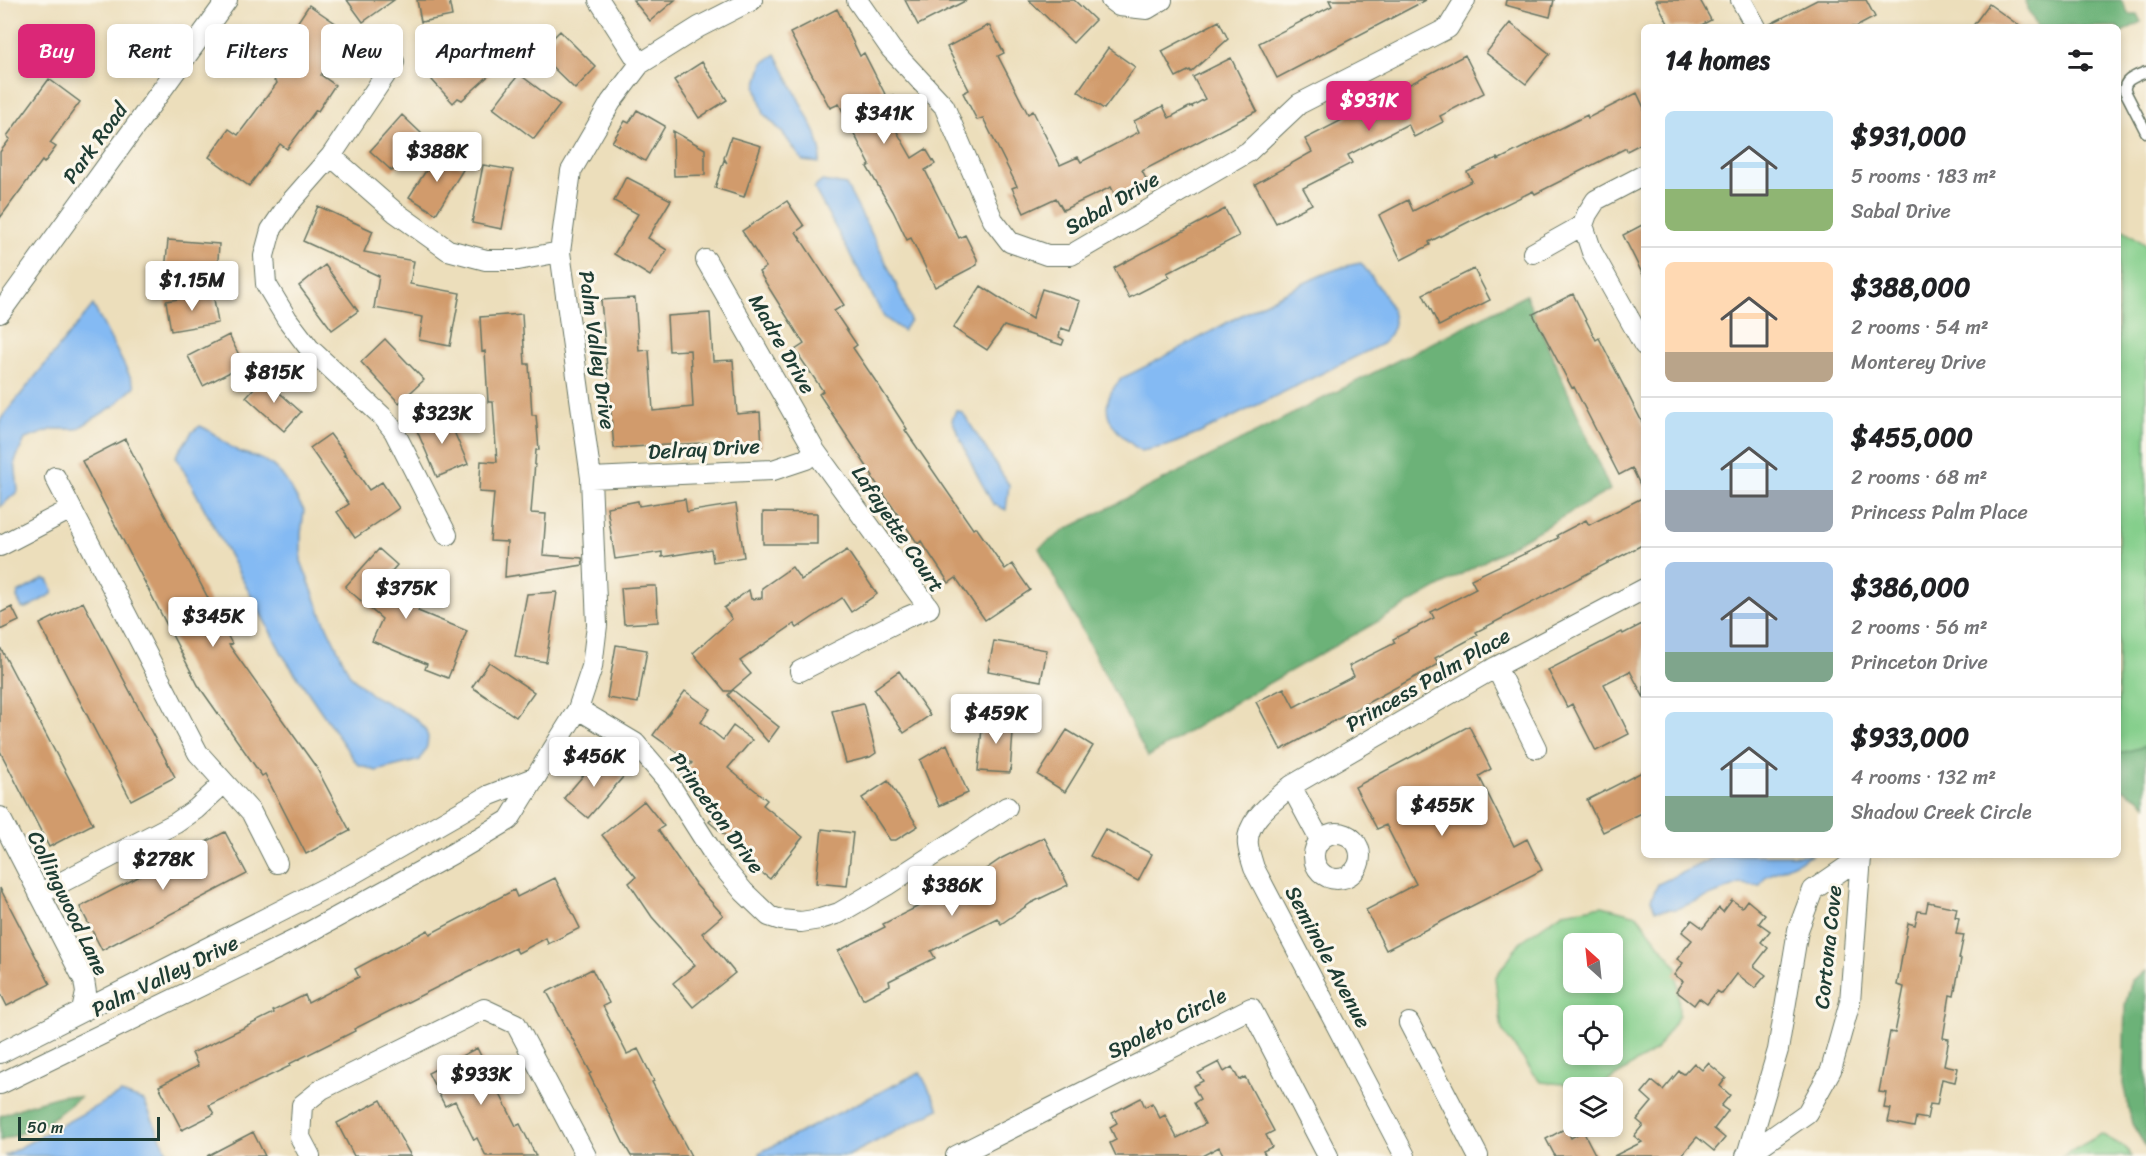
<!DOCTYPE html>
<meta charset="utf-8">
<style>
body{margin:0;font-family:Sriracha,sans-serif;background:#f6f6f6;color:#202124;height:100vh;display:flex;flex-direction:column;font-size:22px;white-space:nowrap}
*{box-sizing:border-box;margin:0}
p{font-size:20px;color:#757577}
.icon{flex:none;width:33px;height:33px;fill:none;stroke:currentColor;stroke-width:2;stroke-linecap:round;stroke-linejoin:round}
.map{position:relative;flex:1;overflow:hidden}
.drawer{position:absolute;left:1641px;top:24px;width:480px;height:834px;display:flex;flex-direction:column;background:#fff;border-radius:9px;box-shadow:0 3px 9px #0003}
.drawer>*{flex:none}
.hud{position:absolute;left:18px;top:24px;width:570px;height:54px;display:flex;gap:12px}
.needle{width:39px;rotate:333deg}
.buttons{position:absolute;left:1563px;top:933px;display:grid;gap:12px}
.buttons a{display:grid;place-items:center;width:60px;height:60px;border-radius:9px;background:#fff;box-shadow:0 3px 9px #0003;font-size:30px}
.scale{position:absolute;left:18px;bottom:15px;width:142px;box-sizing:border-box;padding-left:6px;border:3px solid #1f3d34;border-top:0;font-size:16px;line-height:21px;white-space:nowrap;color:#1f3d34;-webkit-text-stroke:4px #fbf7ec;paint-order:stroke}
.price{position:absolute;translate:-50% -51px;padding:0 14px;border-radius:6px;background:#fff;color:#222;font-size:20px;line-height:39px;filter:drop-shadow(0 2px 3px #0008)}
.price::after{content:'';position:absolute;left:50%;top:36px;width:18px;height:14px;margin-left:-9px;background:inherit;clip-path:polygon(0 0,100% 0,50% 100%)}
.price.active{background:#db2777;color:#fff}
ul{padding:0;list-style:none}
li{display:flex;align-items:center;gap:18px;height:150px;padding:0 24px}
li+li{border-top:2px solid #e0e0e0}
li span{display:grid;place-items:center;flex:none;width:168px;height:120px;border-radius:9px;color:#555}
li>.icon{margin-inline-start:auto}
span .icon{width:72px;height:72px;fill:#fffc;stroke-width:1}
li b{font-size:26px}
h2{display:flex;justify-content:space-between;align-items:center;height:72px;padding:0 24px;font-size:26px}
.tag{padding:0 21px;border-radius:9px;background:#fff;box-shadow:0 3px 9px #0003;font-size:21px;line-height:54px}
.tag.active{background:#db2777;color:#fff}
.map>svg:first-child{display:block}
</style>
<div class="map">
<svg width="2146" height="1156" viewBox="0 0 2146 1156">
<rect width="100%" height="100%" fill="#fbf7ec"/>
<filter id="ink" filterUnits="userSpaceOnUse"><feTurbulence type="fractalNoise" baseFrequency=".0167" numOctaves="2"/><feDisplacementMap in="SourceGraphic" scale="12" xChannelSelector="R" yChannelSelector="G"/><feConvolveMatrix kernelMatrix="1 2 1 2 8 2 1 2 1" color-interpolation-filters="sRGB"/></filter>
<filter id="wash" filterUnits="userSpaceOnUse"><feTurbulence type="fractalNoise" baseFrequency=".008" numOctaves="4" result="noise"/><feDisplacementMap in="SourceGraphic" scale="24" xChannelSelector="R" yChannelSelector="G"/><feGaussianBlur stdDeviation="1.35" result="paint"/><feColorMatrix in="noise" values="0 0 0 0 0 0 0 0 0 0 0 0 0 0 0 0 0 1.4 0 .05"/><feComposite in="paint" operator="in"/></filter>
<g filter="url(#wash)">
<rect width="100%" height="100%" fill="#ecdebb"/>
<!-- green -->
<path fill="#85cf8c" stroke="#528660" stroke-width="1.5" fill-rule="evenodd" d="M2124,230l22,15v501l-28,8v-522z
M1602,906l35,9 40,52 2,48 -23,35 -57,37 -59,-5 -38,-52 -7,-52 25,-36 43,-30zM1574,944h38v38h-38zM1574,1016h38v38h-38z
M2101,1134l25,14 5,8h-68z"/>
<!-- forest -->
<path fill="#6cb278" stroke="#467856" stroke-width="1.5" d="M2024,0h97l8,14h8l4,8 -23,12v-7h-81z
M1526,295l84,195 -376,213 -86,54 -109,-209 28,-19z
M2146,746v59l-6,-7 -22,-11v-33z
M2146,971v176l-14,-23 -9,-40 2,-79 7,-25z
M63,1095l17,2 -35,27 -45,17v-25l28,-11z"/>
<!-- water -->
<path fill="#84baf3" stroke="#527c94" stroke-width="1.5" d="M776,54l40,80 5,19 -2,10 -16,-2 -21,-29 -18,-18 -8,-27 7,-24z
M822,181l24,4c23,44 48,88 64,135l-7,11 -19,-14 -70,-129z
M1361,263c11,15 34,41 33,60 -1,9 -7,15 -12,21l-182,89 -33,13 -26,5c-29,-20 -49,-43 -19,-73 55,-26 107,-58 162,-85 25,-12 50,-26 77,-30z
M93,305l42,81 -21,20 -37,23h-23l-29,10 -10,22 3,30 -18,16v-87z
M956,410l7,3 46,72 -3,25 -13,-6 -18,-33 -23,-51z
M200,426c14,5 23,17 36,24 9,5 21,6 31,12 19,11 25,31 37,48l-3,24v27l21,55 28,59 22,20 43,23 10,11 3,8 -1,9 -7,14 -44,11 -19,-7 -73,-107 -108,-201 16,-24z
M43,579l5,1 5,10 -1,4 -25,14h-5l-5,-10 1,-5z
M1719,855h93l-47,22 -5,9 -20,-2 -64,25 -21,1 -4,-11 7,-15z
M920,1072l19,37 -91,47h-88l-1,-3z
M121,1093l23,8 25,55h-165z"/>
<g id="blocks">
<!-- building -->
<path fill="#d19b6c" d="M347,0h47l-31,22z
M417,0h32l3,16 -31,6z
M633,0h42l-25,21z
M905,0h62l-49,25z
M1029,0h45l21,20 -22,23z
M1329,0h97l-149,78 -18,-35 73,-37z
M1506,0h48l-4,17 -45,-12z
M1656,0h44l11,20 -13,7h-28z
M1817,0h49l9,17 -19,10h-88v-2z
M1989,4l32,23h-49z
M309,5l41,28 -29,42 14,10 -17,26 -2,-1 -29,39 -7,-5 -31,42 -40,-29 20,-28 9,6 39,-52 -3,-2 29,-41 -12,-8z
M837,9l23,47 4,-3 23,45 6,-3 15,29 -12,6 16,28 14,-9 9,15 -10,6 34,68 6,-3 12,24v6l-42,22 -24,-49 -4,2 -14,-29 -26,-44 3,-2 -31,-61 -9,4 -40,-75z
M1219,21l9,18 -37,33 -1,-2 -14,7 -14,-26z
M1510,23l40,31 -24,30 -40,-31z
M989,25l15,28 -6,3 30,58 5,-3 27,54 18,-8 3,5 58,-30 -5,-11 29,-15 6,12 22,-12 2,2 -1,-2 13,-7 -12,-22 38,-19 26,53 -115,60 5,10 -31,16 -5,-10 -48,23 -7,-12 -32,15 -12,-25 5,-2 -34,-68 -6,2 -14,-27 6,-3 -22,-43z
M560,31l36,36 -21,22 -37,-36z
M472,43l24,26 -34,31 -4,-2 -5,5 -21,-23z
M1108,48l27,19 -31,42 -26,-18z
M1465,55l19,38 -44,23 3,6 -29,15 -6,-13 -60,31 4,8 -49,25 9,16 -36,19 -21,-39 57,-32 -7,-13 43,-22 -3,-6 28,-15 3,6z
M702,62l25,38 -28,18 -25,-38z
M519,74l41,31 -26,34 -41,-31z
M49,79l31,23 -30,41 6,4 -12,16 -2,-2 -42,57v-66l10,-13 -3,-3z
M1637,93l7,15v34l-17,9 -1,-3 -91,46 -2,-3 -45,22v-1l-59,30 1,3 -29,15 -22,-45 29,-15 5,11 59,-30 -5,-9 30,-14 1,2 89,-45 1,3z
M637,110l28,16 -20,35 -33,-19 13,-21 4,2z
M402,115l19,18v6l-29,32 -22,-20z
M673,131l32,18v26l-31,1z
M731,137l30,9 -17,51 -29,-9 9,-28 3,3 -3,-5z
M438,152l26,16 -28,46 -27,-17z
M483,165l30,5 -11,59 -30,-6z
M626,177l45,23 -23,38 19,12 -17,26 -36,-22 24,-40 -24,-13z
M787,201l17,25 -8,6 48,73 -10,6 23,34 -4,3 28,41 26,40 -2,1 68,99 3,-2 29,42 7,-5 18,26 -45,30 -29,-42 -7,5 -28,-42 -3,3 -46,-67 1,-1 -54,-82 4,-3 -28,-41 9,-6 -45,-72 7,-5 -24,-36z
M318,206l55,25 -9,21 50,9 -4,23 50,9 -10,53 -31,-6 4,-23 -49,-9 5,-32 -76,-35z
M1225,209l14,27 -72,37 3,4 -41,21 -15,-30z
M1644,224v53l-21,-42z
M168,240l51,4 -2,31 -52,-4z
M325,265l33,46 -26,19 -33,-44z
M1474,269l16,31 -51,26 -16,-32z
M981,286l51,33 10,-30 38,12 -10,30 -9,-3 -2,9 5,3 -2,5 -58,-19 -17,24 -34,-22z
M213,293l5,30 -47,8 -5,-30z
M1573,294l23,46 3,-2 45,88v67l-12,-25 -13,7 -45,-88 -2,1 -39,-74z
M635,298l4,53 10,-1 4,61 40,-4 -3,-57 -21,1 -2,-35 43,-3 3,48 20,-1 4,54 23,-2 2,35 -43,3v-8l-105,6 -13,-148z
M522,314l3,50h4l3,51h4l3,35h-3l-5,63 15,1 -3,41 39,3 1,7 -78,12 2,-35 -17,-1 4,-48 -15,-1 2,-31 16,1 -4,-60h-5l-3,-51 -3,1 -2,-35z
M229,335l15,30 -41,21 -15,-30z
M385,339l39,41 -25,23 -38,-41z
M263,378l38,34 -17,19 -38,-34z
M446,413l22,51 -31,13 -22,-51z
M330,434l15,20 -2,2 2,-1 24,35 13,-8 17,26 -44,30 -18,-26 12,-8 -39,-56z
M125,439l107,205 -3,1 87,122 34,64 -44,23 -41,-80 -3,2 -64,-91 -116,-224z
M1644,497v47l-168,88 2,3 -43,23 4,6 -158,86 -25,-48 28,-14 10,19 60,-31 -5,-10 46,-23 -2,-4 41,-21 -3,-6 45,-23 -5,-10 87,-41 -1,-3 29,-15 3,5z
M685,499l2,13 49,-8 8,53 -31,5 -2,-13 -49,8v-5l-47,7 -8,-52 31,-6 1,5z
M763,512l54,1v31h-54z
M379,549l18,16 -18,21 43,17 -4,8 49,20 -19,47 -23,-9 2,-5 -55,-23 10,-22 -37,-32z
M847,550l30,44 -26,18 -9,-14 -45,30 -3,-4 -54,37 11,13 -20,17h-6l-32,-38 39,-34 -8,-11 25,-18 2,9 11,-1v-10l30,-21 9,13z
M649,586h7l2,36 -34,2 -3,-36z
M557,592l-11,70 -31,-5 12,-63z
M83,602l92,175 -44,23 -91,-176z
M12,607l7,14 -19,9v-17z
M1644,623v75l-14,-27 -26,13 25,50 -33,17 -24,-47 -5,3 -19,-37 74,-38 1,2z
M994,641l53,9 -6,31 -53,-10z
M616,645l31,5 -9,53 -31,-5z
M0,647l93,177 -44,23 -49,-96z
M489,662l45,30 -18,25 -44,-30z
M899,671l31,44 -26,18 -30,-44z
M733,690l46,37 -11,15 -40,-47z
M685,691l25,18 -9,13 22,18 10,-14 19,14 -24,28 39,32 -4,5 40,32 -33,42 -25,-19 4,-5 -40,-33 12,-15 -39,-32 10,-12 -39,-28z
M863,703l13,50 -6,4 -24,6 -14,-52z
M983,717l31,2 -4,54 -32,-2z
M1469,726l22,43 -12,7 35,70 13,-7 15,31 -156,80 -20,-40 50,-26 -30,-59 -9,4 -22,-42z
M1067,730l26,16 -28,46 -27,-17z
M947,744l21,49 -29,13 -19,-46z
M599,757l24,20 -35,41 -24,-20z
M1644,771v41l-41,20 -16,-32z
M888,781l30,45 -22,14h-6l-28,-42z
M644,801l20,25 -6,4 38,55 27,30 -21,18 33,40 -42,34 -20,-24 22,-18 -43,-48 -23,-34 7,-6 -34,-42z
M822,829l31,4 -6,53 -31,-3z
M1105,829l47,25 -14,27 -48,-25z
M225,832l22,42 -145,76 -22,-43z
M1044,837l24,48 -37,18 -30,21 -4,-6 -66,33 4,7 -46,23 1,4 -27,14 -25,-48 47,-24 -2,-3 46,-23 -4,-7 28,-15 16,24 8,-4 -7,-19 32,-22z
M555,878l25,50 -32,16 -2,-6 -28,15 -3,-5 -161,81 1,2 -66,33 1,2 -81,39 5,9 -32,16 -23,-44 39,-20 -6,-13 82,-40 -1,-2 32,-16 3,8 51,-26 -4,-8 73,-39 2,4 84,-44 3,7z
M0,888l50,96 -43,22 -7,-14z
M1732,900l10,7 5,-7 18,15 -6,8 11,8 -9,11 7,6 -14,18 12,9 -11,13 -18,-14 -15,20 -5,-3 -10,13 -8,-6 -5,7 -18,-14 7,-10 -9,-6 9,-12 -6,-4 15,-19 -10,-8 10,-12 11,8 16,-20 4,4z
M1928,902l29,6 -2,9 4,1 -3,16 8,1 -5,24h2l-7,37 -4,-1 -7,43 6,1 -5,26 14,3 -3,14 -13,-3 -5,26 -7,-1 -3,15 -11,-2 -2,10 -26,-5 3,-13 -7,-1 3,-15 -8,-1 11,-60 5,1 9,-46 -7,-2 11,-62 7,2 3,-14 8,1z
M592,969l17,34 -6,3 24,48 11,-5 16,32 -2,1 39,74h-60l-7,-12 -35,-70 2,-1 -44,-81z
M477,1048l39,78 4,-2 16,32h-50l-9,-18 -3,2 -19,-39 -10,5 -17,-33z
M1219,1062l5,10 8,-5 7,13 6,-3 29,54 -8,4 6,12 -9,4 3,5h-42l-5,-9 -17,9h-86l-6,-13 6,-3 -6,-13 7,-4 -5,-10 29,-15 4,9 7,-4 8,15 5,-3 12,23 28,-14 -11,-21 6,-4 -7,-13 10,-5 -5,-8z
M1694,1063l8,7 6,-7 18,15 -6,8 10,9 -9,11 7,5 -14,18 11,9 -11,13 -17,-14 -16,19h-67l28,-14 -8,-6 9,-11 -6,-5 15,-18 -10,-9 10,-12 11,9 16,-19 5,3z
M381,1100l19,37 11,19h-57l-17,-33z
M1566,1128l5,10 12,-7 13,25h-41l-9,-17z
M253,1132l12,24h-58z"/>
</g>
</g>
<g filter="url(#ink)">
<use href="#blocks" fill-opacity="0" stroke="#677563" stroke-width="1.5"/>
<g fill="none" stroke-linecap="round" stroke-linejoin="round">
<defs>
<path id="lane" d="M2146,72c-9,4 -23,7 -21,19l21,41"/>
<path id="street" d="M599,0l41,64
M857,0l34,49 53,57 49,114 17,22 37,13h24l177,-103 51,-48 149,-76 17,-28
M1111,0l8,6 28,3 15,-9
M1741,0l15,27
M394,62l-63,94 -43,49 -17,25 -7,26 2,28 21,35 22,29 74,69 11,14 53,104
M331,156l64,56 53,38 38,10h32l42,-8
M1583,225l4,-11 9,-14 48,-25
M1533,253l50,-28 9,27 52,93
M706,260l109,191 114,157 -22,9 -107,54
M0,313l227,-313
M55,477l143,276 53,59 26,51
M591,478l182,-8 33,-11 9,-8
M0,546l71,-37
M1496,667l40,81
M578,709l57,34 31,36 52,82 26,31 25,24 12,4 20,2 19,-3 19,-6 48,-28 120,-78
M1291,786c-16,15 -46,34 -43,59 1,8 4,16 6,23l151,288
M0,817l84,163 2,13 -4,18
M1314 856a23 23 0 1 1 46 0a23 23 0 1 1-46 0Z
M1320,840l-29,-54 205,-119 148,-78
M39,894l137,-71 20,-14 28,-26
M1409,1023l69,133
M0,1053l351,-178 139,-80 46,-18
M0,1084l295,-144 157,-86 57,-34 69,-111 14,-42 5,-42 -6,-147 -31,-226 11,-81 40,-69 29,-38 59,-37 53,-27
M310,1156l-10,-19 2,-32 20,-16 162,-80 32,15 70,132
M956,1156l295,-148 77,148
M1746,1156l61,-43 24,-43 19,-68 11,-145 -48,33 -15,40 -20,120 -31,105"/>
</defs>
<!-- lane casing -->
<use href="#lane" stroke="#677563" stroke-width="13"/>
<!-- street casing -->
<use href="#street" stroke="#677563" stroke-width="22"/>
<!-- lane -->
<use href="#lane" stroke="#fff" stroke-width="10"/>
<!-- street -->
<use href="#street" stroke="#fff" stroke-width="20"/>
</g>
</g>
<g text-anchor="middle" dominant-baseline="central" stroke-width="6" stroke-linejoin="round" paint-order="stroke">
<!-- street labels -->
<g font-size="21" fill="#1f3d34" stroke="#fbf7ec">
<text transform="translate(95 143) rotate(-54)">Park Road</text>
<text transform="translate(1112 203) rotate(-30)">Sabal Drive</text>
<text transform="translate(782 344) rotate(60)">Madre Drive</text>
<text transform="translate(597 350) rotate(82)">Palm Valley Drive</text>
<text transform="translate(704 449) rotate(-3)">Delray Drive</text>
<text transform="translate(898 529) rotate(56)">Lafayette Court</text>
<text transform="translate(1428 680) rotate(-30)">Princess Palm Place</text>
<text transform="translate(717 813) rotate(54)">Princeton Drive</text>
<text transform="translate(68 903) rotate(64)">Collingwood Lane</text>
<text transform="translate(1828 947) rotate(-84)">Cortona Cove</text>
<text transform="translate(1328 957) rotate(62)">Seminole Avenue</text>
<text transform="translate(165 976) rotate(-26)">Palm Valley Drive</text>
<text transform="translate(1167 1023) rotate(-27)">Spoleto Circle</text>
</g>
</g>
</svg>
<div class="buttons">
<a><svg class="needle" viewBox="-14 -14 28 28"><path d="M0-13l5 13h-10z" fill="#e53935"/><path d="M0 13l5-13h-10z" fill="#757577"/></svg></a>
<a><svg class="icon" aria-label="locate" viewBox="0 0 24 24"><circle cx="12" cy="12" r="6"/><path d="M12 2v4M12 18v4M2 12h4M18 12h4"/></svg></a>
<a><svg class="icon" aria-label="layers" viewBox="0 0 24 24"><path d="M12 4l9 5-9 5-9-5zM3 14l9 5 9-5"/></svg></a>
</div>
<div class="scale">50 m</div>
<b class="price active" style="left:1369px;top:132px">$931K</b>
<b class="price" style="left:884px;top:145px">$341K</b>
<b class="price" style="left:437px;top:183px">$388K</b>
<b class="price" style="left:192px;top:312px">$1.15M</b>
<b class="price" style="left:274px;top:404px">$815K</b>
<b class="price" style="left:442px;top:445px">$323K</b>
<b class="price" style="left:406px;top:620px">$375K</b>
<b class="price" style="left:213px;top:648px">$345K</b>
<b class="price" style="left:996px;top:745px">$459K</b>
<b class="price" style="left:594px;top:788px">$456K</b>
<b class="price" style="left:1442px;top:837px">$455K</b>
<b class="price" style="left:163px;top:891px">$278K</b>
<b class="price" style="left:952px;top:917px">$386K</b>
<b class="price" style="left:481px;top:1106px">$933K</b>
<div class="hud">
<a class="tag active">Buy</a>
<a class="tag">Rent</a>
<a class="tag">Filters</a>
<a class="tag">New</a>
<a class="tag">Apartment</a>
</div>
<section class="drawer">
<h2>14 homes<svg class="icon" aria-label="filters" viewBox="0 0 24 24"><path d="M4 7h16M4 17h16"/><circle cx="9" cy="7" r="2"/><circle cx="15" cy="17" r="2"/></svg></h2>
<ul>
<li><span style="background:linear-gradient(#bfe0f5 65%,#8fb573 0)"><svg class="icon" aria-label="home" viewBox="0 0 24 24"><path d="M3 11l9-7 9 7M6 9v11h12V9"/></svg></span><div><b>$931,000</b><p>5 rooms · 183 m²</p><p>Sabal Drive</p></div></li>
<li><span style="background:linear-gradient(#ffd9b3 75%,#b9a48a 0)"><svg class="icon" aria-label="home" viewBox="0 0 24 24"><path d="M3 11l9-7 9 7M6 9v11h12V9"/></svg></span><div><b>$388,000</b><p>2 rooms · 54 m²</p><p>Monterey Drive</p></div></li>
<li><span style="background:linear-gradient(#bfe0f5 65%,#9aa5b1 0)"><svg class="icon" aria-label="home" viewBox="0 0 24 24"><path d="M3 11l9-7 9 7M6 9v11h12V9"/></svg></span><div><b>$455,000</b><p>2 rooms · 68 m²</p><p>Princess Palm Place</p></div></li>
<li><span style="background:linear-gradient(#a9c7e8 75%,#7fa58c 0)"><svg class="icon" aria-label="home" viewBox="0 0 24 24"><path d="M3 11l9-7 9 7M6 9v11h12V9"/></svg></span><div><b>$386,000</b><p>2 rooms · 56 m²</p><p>Princeton Drive</p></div></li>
<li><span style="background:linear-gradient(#bfe0f5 70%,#7fa58c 0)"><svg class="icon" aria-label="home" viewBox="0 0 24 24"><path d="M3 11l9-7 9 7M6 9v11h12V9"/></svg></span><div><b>$933,000</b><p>4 rooms · 132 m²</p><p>Shadow Creek Circle</p></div></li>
</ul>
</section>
</div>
